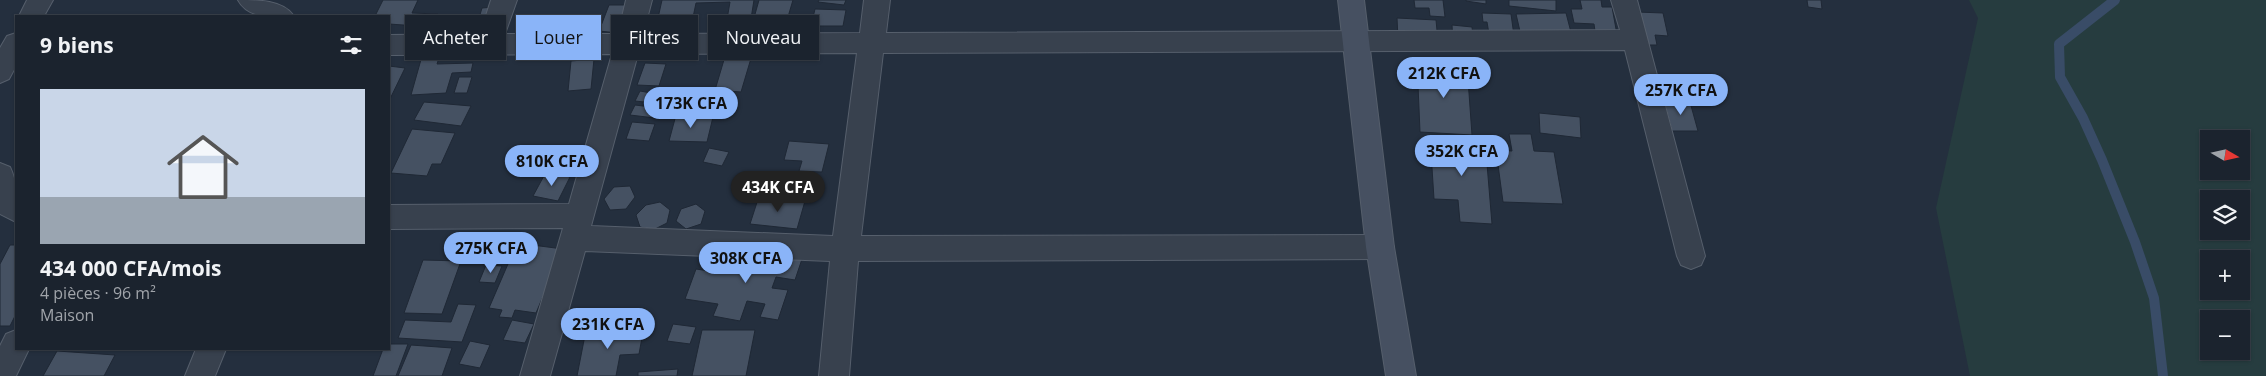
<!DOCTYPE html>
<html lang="fr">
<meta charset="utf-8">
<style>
body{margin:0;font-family:"Open Sans",sans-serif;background:#242b36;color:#f1f3f6;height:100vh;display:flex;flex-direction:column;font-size:19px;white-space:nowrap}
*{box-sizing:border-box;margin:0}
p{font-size:16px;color:#a0a4aa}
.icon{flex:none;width:28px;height:28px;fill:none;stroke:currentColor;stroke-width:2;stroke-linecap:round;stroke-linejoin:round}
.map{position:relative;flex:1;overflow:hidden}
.side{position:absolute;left:15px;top:15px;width:375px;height:335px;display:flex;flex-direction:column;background:#1b232e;border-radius:0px;box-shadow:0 1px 4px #0004,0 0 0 1px #39404a}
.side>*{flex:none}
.guide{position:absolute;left:405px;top:15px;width:475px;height:45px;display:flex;gap:10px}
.needle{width:32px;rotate:99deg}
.controls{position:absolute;left:2200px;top:130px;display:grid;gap:10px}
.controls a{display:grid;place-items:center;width:50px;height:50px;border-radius:0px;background:#1b232e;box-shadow:0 1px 4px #0004,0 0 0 1px #39404a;font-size:25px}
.price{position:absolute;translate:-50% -42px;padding:0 11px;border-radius:18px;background:#8ab4f8;color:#111;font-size:16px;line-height:32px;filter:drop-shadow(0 1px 2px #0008)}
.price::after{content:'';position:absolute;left:50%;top:30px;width:15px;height:11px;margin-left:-8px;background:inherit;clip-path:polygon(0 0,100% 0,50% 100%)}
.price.on{background:#222;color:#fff}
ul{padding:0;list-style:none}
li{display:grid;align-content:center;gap:10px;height:265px;padding:0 25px}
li+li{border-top:1px solid #39404a}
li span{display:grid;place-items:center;height:155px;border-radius:0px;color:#555}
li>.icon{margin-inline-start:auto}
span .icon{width:90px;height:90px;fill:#fffc;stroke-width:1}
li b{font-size:21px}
h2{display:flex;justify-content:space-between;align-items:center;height:60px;padding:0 25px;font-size:21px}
.pill{padding:0 18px;border-radius:0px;background:#1b232e;box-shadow:0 1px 4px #0004,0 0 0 1px #39404a;font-size:18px;line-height:45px}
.pill.on{background:#8ab4f8;color:#111}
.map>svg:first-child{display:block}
</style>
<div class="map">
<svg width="2266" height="376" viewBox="0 0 2266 376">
<rect width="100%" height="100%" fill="#242f3e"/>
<!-- green -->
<path fill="#263c3f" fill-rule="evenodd" d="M1969,0h297v376h-296l-34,-168 42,-190zM2209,139h32v32h-32zM2209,199h32v32h-32zM2209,259h32v32h-32zM2209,319h32v32h-32z"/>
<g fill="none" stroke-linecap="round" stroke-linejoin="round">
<!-- stream -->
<path stroke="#394c67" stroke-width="10" d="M2115,0l-56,44 1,33 23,41 19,42 33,82 19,56 9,78"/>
</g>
<!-- building -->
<path fill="#455162" stroke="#1f2835" d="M383,0h35l-6,13 26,1 -6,13 -43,-3v-8h-14z
M662,0h92l-4,25h-24l4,-23 -34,1 -5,24h-35z
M759,0h34l-8,27 -33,-2z
M819,0h27l-2,5 -26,-3z
M1414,0h29l2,17 -15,-1 -1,-8h-14z
M1466,0h20v4l-20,-3z
M1509,0h47v11l-47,-5z
M1580,0h21l1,7h10l6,33 -40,-1 -1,-9 18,1 -1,-7 -20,-1 -3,-14h11z
M1807,0h14l1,9 -14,-2z
M609,5h18l-9,28 -19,-2z
M494,7l-5,21h-13l6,-20z
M815,9l31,1 -3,16h-32z
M1637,12l26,1 5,23 -13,-1 2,10h-13z
M1482,13l29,1 4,29 -26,-9 -2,-12h-4z
M1566,13l7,27h-51l-6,-26z
M1397,18l39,2 2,21 -40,-2z
M1452,25l20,2 2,17 -21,-1z
M726,53l26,2 -11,37 -26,-2z
M440,55l-3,9 36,-1 -2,9 -19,1 -6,20 -35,2 11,-39z
M594,59l-3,30 -23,2 3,-30z
M1417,62l50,3 5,70 -52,-3z
M645,63l21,1 -7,22 -22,-1z
M389,66l16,2 -16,33z
M459,77h13l-5,16h-13z
M640,91l17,3 -4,9 -18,-2z
M1664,101l26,1 8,29h-26z
M424,102l47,4 -10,20 -47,-6z
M635,105l24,3 -4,10 -25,-3z
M1539,113l41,4 1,21 -41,-5z
M676,115l37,2 -6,25 -38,-1z
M632,122l23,2 -6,17 -23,-2z
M412,129l43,4 -14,31h-9l-5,12 -36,-3z
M1509,134h22l3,17 20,1 9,52 -60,-2 -7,-52 16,1z
M1430,137l55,3 7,84 -32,-2 -2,-22 -24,-1z
M789,141l40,3 -7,28 -23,-1 3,-10 -18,-1z
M709,148l20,4 -7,14 -19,-4z
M546,172l24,5 -12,24 -25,-5z
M630,186l5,11 -9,12 -16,1 -6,-11 10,-12z
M759,196l46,5 -8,28 -47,-5z
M660,202l10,8 -3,13 -14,7 -13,-3 -4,-12 10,-10z
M696,204l9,7 -4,13 -15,5 -10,-8 5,-12z
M517,243l46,6 -27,64 -21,-3 -3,8 -13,-1 3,-7 -13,-2z
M10,245h6v69l-6,12h-10v-62z
M766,250l37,6 -8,24 -19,-3 -4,11 16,2 -10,30 -18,-3 5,-13 -18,-3 -7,20 -27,-5 5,-12 -33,-5 11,-30 27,4 7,-19 33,5z
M423,260l38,1 -19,53 -38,-1z
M486,265l16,1 -7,17 -16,-1z
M458,304l18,1 -14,37 -64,-4 7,-18 46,2z
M512,320l22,4 -9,19 -22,-3z
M673,324l23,3 -6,17 -23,-3z
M644,327l-5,27 -19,1 -4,21h-39l9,-46z
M702,330h53l-9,46h-54z
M470,341l20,4 -10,23 -21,-4z
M389,344h19l-12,32h-23l10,-27h6z
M411,345l41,3 -10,28h-44z
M57,351l58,4 -11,21h-61z
M678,369l-1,7h-39v-4z"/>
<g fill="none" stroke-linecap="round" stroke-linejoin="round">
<defs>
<path id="street" d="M27,0h26l-9,16h-25z
M238,0c20,0 45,0 56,16 -19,1 -45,4 -56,-16z
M491,0h26l-12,34h113l8,-34h26l-9,34 217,-1 4,-33h26l-4,33 734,-3 -9,-30h26l68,256 -4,9 -10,4 -10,-4 -4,-9 -52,-206 -742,3 -22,183 519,-1 10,3 4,9 -4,9 -10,3 -522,2 -9,115h-30l11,-115 -245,-10 -35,125h-30l43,-148 -174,1v-24l180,-1 43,-150 -223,1v-20l91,-1zM857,53l-24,183 -242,-10 47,-172z
M16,33v33l-7,13 -9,4v-35l7,-12z
M0,163l10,4c8,16 7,37 6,55l-16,-8z
M16,330v19h13l-13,27h-16v-30l6,-12z
M196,349h30l-11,27h-30z"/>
<path id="secondary" d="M1338,0h26l30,247 22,129h-30l-20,-129z"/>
</defs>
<!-- street casing -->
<use href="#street" stroke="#565f6c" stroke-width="2"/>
<!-- secondary casing -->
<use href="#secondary" stroke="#565f6c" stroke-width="2"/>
<!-- street -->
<use href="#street" fill="#38414e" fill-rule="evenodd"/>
<!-- secondary -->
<use href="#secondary" fill="#465061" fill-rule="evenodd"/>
</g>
</svg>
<div class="controls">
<a><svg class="needle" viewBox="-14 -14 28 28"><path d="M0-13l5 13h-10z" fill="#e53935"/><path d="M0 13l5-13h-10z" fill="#a0a4aa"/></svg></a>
<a><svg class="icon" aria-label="layers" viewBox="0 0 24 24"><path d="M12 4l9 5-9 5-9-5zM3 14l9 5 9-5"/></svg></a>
<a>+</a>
<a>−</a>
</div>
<b class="price" style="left:1444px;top:99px">212K CFA</b>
<b class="price" style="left:1681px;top:116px">257K CFA</b>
<b class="price" style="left:691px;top:129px">173K CFA</b>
<b class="price" style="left:1462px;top:177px">352K CFA</b>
<b class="price" style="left:552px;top:187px">810K CFA</b>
<b class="price on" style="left:778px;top:213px">434K CFA</b>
<b class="price" style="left:491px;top:274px">275K CFA</b>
<b class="price" style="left:746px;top:284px">308K CFA</b>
<b class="price" style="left:608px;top:350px">231K CFA</b>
<div class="guide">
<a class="pill">Acheter</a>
<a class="pill on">Louer</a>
<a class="pill">Filtres</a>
<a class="pill">Nouveau</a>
</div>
<section class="side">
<h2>9 biens<svg class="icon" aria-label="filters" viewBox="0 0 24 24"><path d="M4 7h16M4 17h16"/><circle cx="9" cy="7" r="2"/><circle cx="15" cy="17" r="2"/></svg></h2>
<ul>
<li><span style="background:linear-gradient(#c9d6e8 70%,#9aa5b1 0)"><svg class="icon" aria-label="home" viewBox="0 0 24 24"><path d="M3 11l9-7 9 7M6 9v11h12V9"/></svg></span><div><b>434 000 CFA/mois</b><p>4 pièces · 96 m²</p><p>Maison</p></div></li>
</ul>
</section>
</div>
